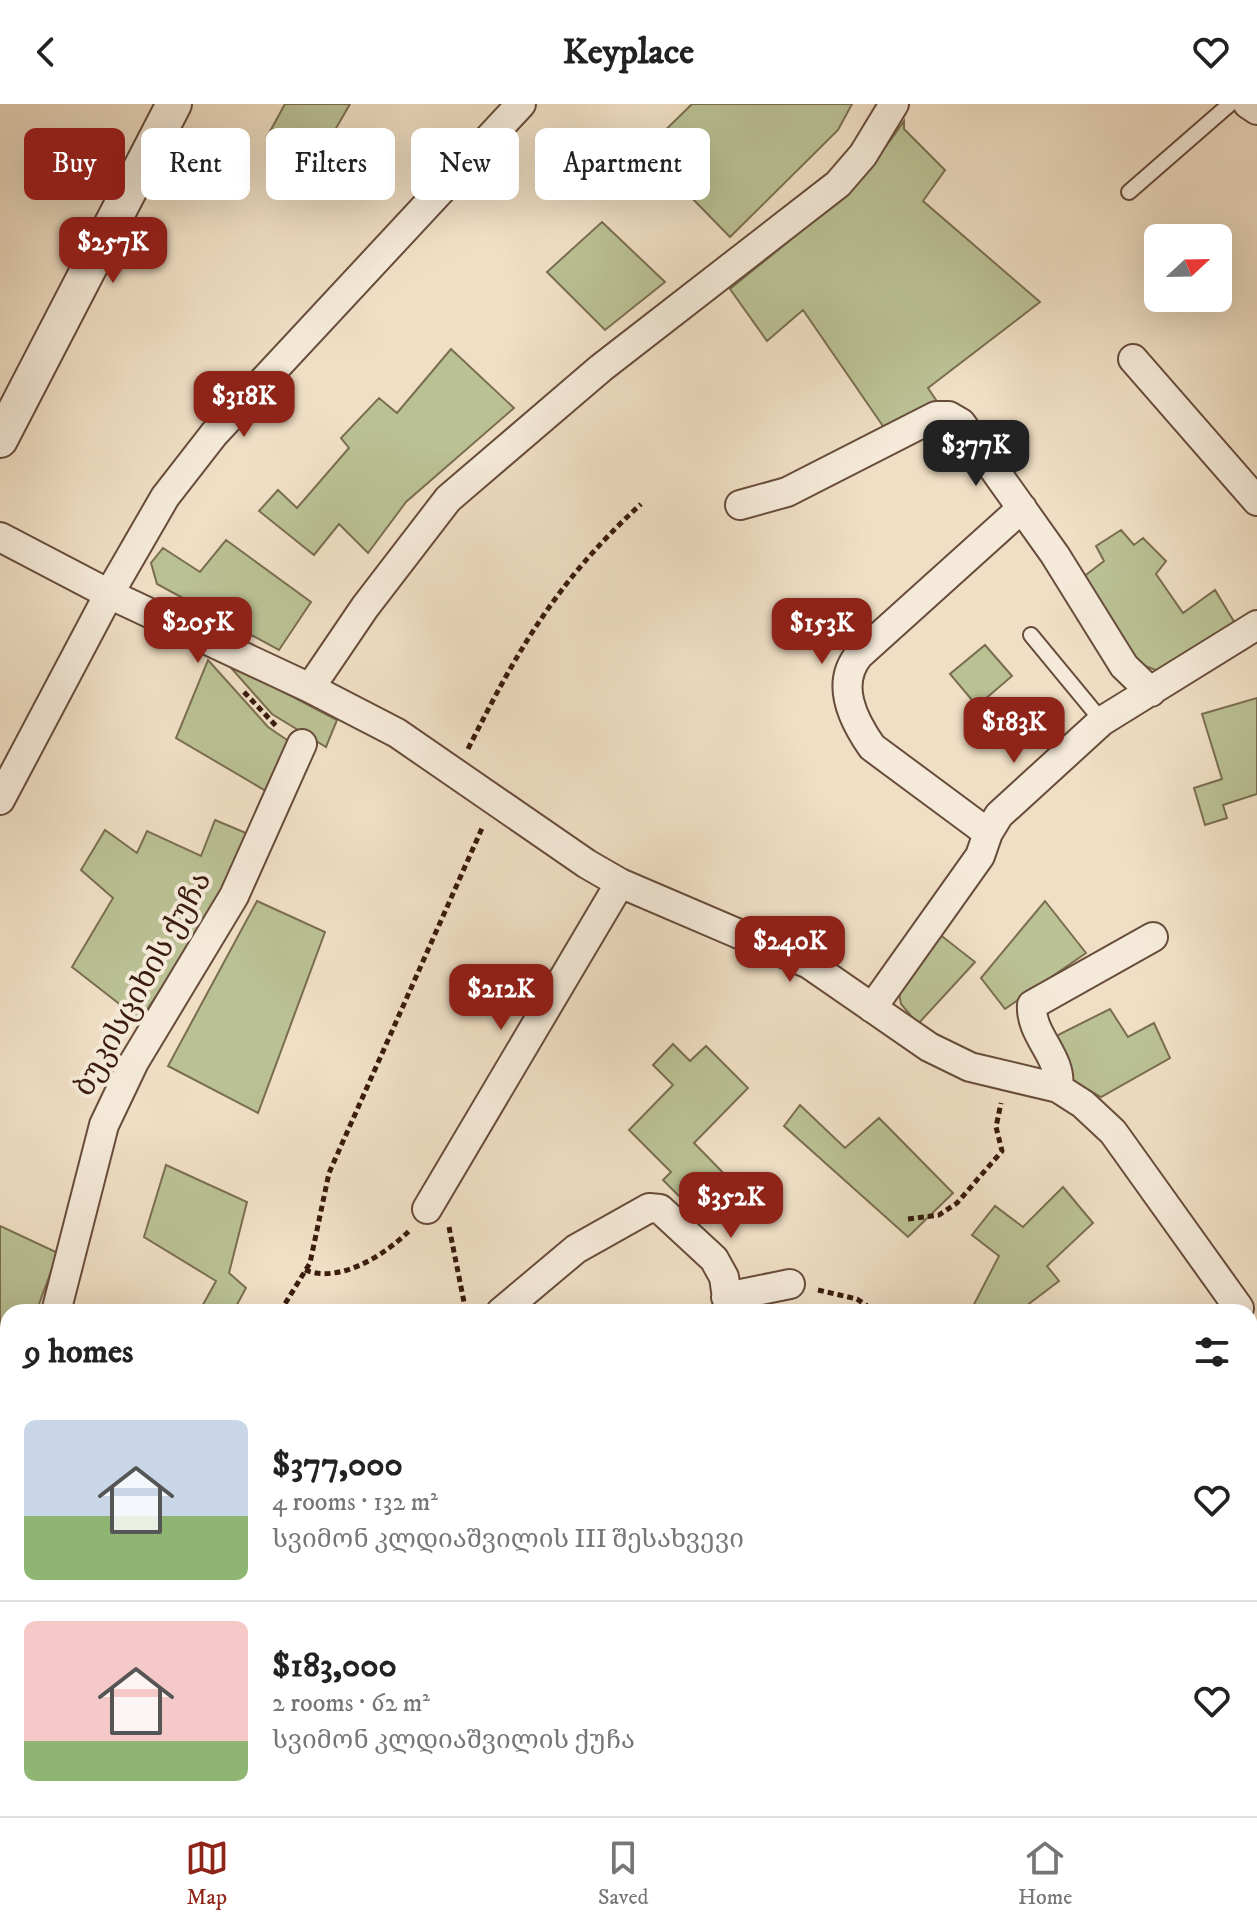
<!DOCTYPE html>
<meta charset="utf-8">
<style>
body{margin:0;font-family:"IM FELL DW Pica","Noto Serif Georgian",serif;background:#f2f2f2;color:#222;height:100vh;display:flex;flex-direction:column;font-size:30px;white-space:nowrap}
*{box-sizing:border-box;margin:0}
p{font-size:26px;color:#767676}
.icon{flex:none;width:44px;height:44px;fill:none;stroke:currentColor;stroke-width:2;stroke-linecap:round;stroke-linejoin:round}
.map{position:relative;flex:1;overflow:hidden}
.side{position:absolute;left:0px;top:1200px;width:1258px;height:512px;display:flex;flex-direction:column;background:#fff;border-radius:24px 24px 0 0;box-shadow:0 8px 32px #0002}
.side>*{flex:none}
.banner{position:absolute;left:24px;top:24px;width:800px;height:72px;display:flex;gap:16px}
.needle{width:52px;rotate:68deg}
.tools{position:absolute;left:1144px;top:120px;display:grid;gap:16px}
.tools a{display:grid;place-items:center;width:88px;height:88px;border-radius:12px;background:#fff;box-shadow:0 8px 32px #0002;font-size:40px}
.price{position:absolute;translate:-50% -68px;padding:0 18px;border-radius:16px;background:#8f2418;color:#fff;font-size:26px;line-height:52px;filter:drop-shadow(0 2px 4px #0008)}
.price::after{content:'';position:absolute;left:50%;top:48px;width:24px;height:18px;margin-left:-12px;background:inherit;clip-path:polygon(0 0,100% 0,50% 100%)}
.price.active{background:#222;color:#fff}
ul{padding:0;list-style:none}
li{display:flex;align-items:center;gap:24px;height:200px;padding:0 24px}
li+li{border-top:2px solid #e0e0e0}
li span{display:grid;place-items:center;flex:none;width:224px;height:160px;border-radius:12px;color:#555}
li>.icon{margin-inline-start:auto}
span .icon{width:96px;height:96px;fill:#fffc;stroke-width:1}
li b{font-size:34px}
h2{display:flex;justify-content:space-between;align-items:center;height:96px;padding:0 24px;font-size:34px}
.pill{padding:0 28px;border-radius:12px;background:#fff;box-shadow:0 8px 32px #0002;font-size:28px;line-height:72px}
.pill.active{background:#8f2418;color:#fff}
header{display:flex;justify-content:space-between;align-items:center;height:104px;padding:0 24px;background:#fff;font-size:36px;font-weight:700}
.tab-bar{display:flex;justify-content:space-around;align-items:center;height:112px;border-top:2px solid #e0e0e0;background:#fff;font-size:22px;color:#767676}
.tab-bar a{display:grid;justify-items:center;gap:4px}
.tab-bar .active{color:#8f2418}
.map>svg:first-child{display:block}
</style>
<header><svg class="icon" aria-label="back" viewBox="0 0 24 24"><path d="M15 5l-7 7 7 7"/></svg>Keyplace<svg class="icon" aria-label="heart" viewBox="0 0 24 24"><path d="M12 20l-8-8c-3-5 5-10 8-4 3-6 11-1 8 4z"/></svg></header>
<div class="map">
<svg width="1257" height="1712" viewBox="0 0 1257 1712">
<rect width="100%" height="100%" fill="#f0dfc5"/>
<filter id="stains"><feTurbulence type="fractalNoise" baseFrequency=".0025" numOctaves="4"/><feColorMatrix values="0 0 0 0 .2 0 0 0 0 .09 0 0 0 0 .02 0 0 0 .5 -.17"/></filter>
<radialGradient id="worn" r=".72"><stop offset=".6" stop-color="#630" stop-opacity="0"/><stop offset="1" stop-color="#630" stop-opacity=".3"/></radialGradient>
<!-- green -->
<path fill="#bac194" stroke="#7a6e50" stroke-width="2" d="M285,0h65l-34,59 -48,-28z
M692,0h160l-14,26 -108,107 -85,-87z
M904,17v8l41,41 -22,31 117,101 -112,86 10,15 -51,29 -84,-122 -36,31 -37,-52c63,-52 129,-99 174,-168z
M602,118l63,60 -60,48 -58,-58z
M451,245l63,59 -108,94 -38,51 -29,-29 -25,31 -55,-44 19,-21 19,18 52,-60 -8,-10 38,-40 18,15z
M1121,426l13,15 9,-7 23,23 -10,13 27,39 32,-23 21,35 -78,46 -18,-7 -62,-83 26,-20 -8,-15z
M226,436l85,62 -32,48 -122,-66 -6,-21 12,-15 37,24z
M985,541l27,31 -35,30 -27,-32z
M208,556l60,67 25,17 -22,50 -95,-56z
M225,557l112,59 -11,27 -54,-33z
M1257,594v96l-34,11 4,13 -22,7 -11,-37 28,-9 -20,-65z
M215,716l38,16 -42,79 -71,105 -68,-53 41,-69 -32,-28 24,-40 32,23 10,-22 54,25z
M257,797l68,31 -67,181 -90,-47z
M1045,797l41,52 -81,56 -24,-31z
M934,826l41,32 -57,62 -17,-20 -2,-11z
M1110,905l18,28 26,-14 16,35 -69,39 -32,-18 -13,-43z
M673,940l17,17 16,-15 42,42 -54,55 43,44 -33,34 -41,-41 8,-8 -42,-42 44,-45 -20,-20z
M800,1001l45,43 34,-30 74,75 -45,44 -124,-111z
M166,1061l81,37 -18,71 17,15 -13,24h-34l17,-31 -72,-44z
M1063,1083l30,36 -46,43 12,15 -41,31h-48l29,-56 -27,-21 23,-29 28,21z
M0,1122l58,27 -22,59h-28v67l-8,17z
M8,1347v60l-8,-3v-38z
M0,1517l8,3v102l-8,-5z
M711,1704h63l3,8h-63z"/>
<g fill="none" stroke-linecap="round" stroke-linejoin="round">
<defs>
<path id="service" d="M1129,88l101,-88
M1031,531l71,86
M1250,1432l7,-4
M1250,1664l7,-1"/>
<path id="minor" d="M1248,0l9,6
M1133,255l124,142
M740,401l47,-13 149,-76h13l12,7 94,132 69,111 27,26
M0,433l109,57 201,94 87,45 190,131 33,19 189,81 120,83 41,20 88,21 25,16 30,28 126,176
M310,584l55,-81 83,-108 153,-131 237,-184 25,-29 31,-51
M0,696l109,-206 56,-97 49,-63 307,-330
M988,729l-116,-86c-19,-27 -37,-63 -13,-92l163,-147
M872,904l108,-152 8,-23 11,-18 103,-94 155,-96
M1058,984c5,-31 -28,-52 -26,-83l121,-68
M427,1105l193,-326
M726,1193l64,-13
M56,1208l48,-187 30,-63 100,-166 68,-152
M501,1208l75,-63 73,-41 11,1 54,50 10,18 5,35
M0,1330l8,-15
M343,1704l4,8
M866,1704l1,8
M1167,1704l2,8
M576,1712l10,-8"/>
<path id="tertiary" d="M0,336l174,-336"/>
</defs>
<!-- service casing -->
<use href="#service" stroke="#684c3b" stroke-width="18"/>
<!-- minor casing -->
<use href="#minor" stroke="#684c3b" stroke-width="32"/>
<!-- tertiary casing -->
<use href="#tertiary" stroke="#684c3b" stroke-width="38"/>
<!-- path -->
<path stroke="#3a1b0d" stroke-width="5" stroke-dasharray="6 4" stroke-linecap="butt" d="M244,588l34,36
M468,645c50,-100 89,-168 173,-245
M908,1115l31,-4 18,-12 45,-52 -6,-24 5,-24
M449,1123l17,85
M305,1166c34,14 80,-15 104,-39
M818,1186l39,9 19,13
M280,1208l30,-49 19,-90 154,-347
M125,1704l1,3
M46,1712l6,-8"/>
<!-- service -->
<use href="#service" stroke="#f5ead9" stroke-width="14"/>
<!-- minor -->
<use href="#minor" stroke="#f5ead9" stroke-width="28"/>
<!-- tertiary -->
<use href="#tertiary" stroke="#f5ead9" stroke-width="34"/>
</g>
<g text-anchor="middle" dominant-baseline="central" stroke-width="8" stroke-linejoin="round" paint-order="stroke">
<!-- street labels -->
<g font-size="30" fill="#3a1b0d" stroke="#f5ead9">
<text transform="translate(143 880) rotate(-61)">ბუკისციხის ქუჩა</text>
</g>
</g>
<rect width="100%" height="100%" filter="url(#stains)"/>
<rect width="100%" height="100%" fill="url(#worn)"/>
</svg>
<div class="tools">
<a><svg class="needle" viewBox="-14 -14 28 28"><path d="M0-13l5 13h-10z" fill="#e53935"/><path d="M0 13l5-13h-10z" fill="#767676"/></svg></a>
</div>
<b class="price" style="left:113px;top:181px">$257K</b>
<b class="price" style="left:244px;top:335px">$318K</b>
<b class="price active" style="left:976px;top:384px">$377K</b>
<b class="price" style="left:198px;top:561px">$205K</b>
<b class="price" style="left:822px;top:562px">$153K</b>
<b class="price" style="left:1014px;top:661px">$183K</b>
<b class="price" style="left:790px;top:880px">$240K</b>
<b class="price" style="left:501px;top:928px">$212K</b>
<b class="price" style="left:731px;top:1136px">$352K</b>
<div class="banner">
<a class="pill active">Buy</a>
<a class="pill">Rent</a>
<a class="pill">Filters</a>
<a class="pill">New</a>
<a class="pill">Apartment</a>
</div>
<section class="side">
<h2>9 homes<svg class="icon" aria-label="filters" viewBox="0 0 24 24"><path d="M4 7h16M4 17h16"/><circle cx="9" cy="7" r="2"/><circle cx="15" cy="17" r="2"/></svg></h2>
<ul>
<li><span style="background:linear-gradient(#c9d6e8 60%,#8fb573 0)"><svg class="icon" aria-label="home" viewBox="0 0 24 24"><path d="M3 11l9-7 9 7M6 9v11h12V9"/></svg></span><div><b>$377,000</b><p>4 rooms · 132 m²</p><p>სვიმონ კლდიაშვილის III შესახვევი</p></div><svg class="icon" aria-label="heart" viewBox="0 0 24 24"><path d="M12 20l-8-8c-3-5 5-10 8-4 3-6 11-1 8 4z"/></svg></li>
<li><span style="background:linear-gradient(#f6c9c9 75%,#8fb573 0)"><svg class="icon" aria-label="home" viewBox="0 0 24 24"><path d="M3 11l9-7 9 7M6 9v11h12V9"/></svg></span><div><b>$183,000</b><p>2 rooms · 62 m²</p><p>სვიმონ კლდიაშვილის ქუჩა</p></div><svg class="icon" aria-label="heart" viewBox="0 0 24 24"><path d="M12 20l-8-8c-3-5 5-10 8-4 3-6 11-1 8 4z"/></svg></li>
</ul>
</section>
</div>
<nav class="tab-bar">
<a class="active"><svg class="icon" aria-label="map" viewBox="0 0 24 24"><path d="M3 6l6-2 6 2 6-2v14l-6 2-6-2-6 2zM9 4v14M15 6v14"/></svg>Map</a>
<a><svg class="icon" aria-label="saved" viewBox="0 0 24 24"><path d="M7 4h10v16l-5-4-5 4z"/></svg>Saved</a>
<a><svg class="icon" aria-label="home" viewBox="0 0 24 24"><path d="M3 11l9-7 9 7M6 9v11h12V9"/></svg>Home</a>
</nav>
